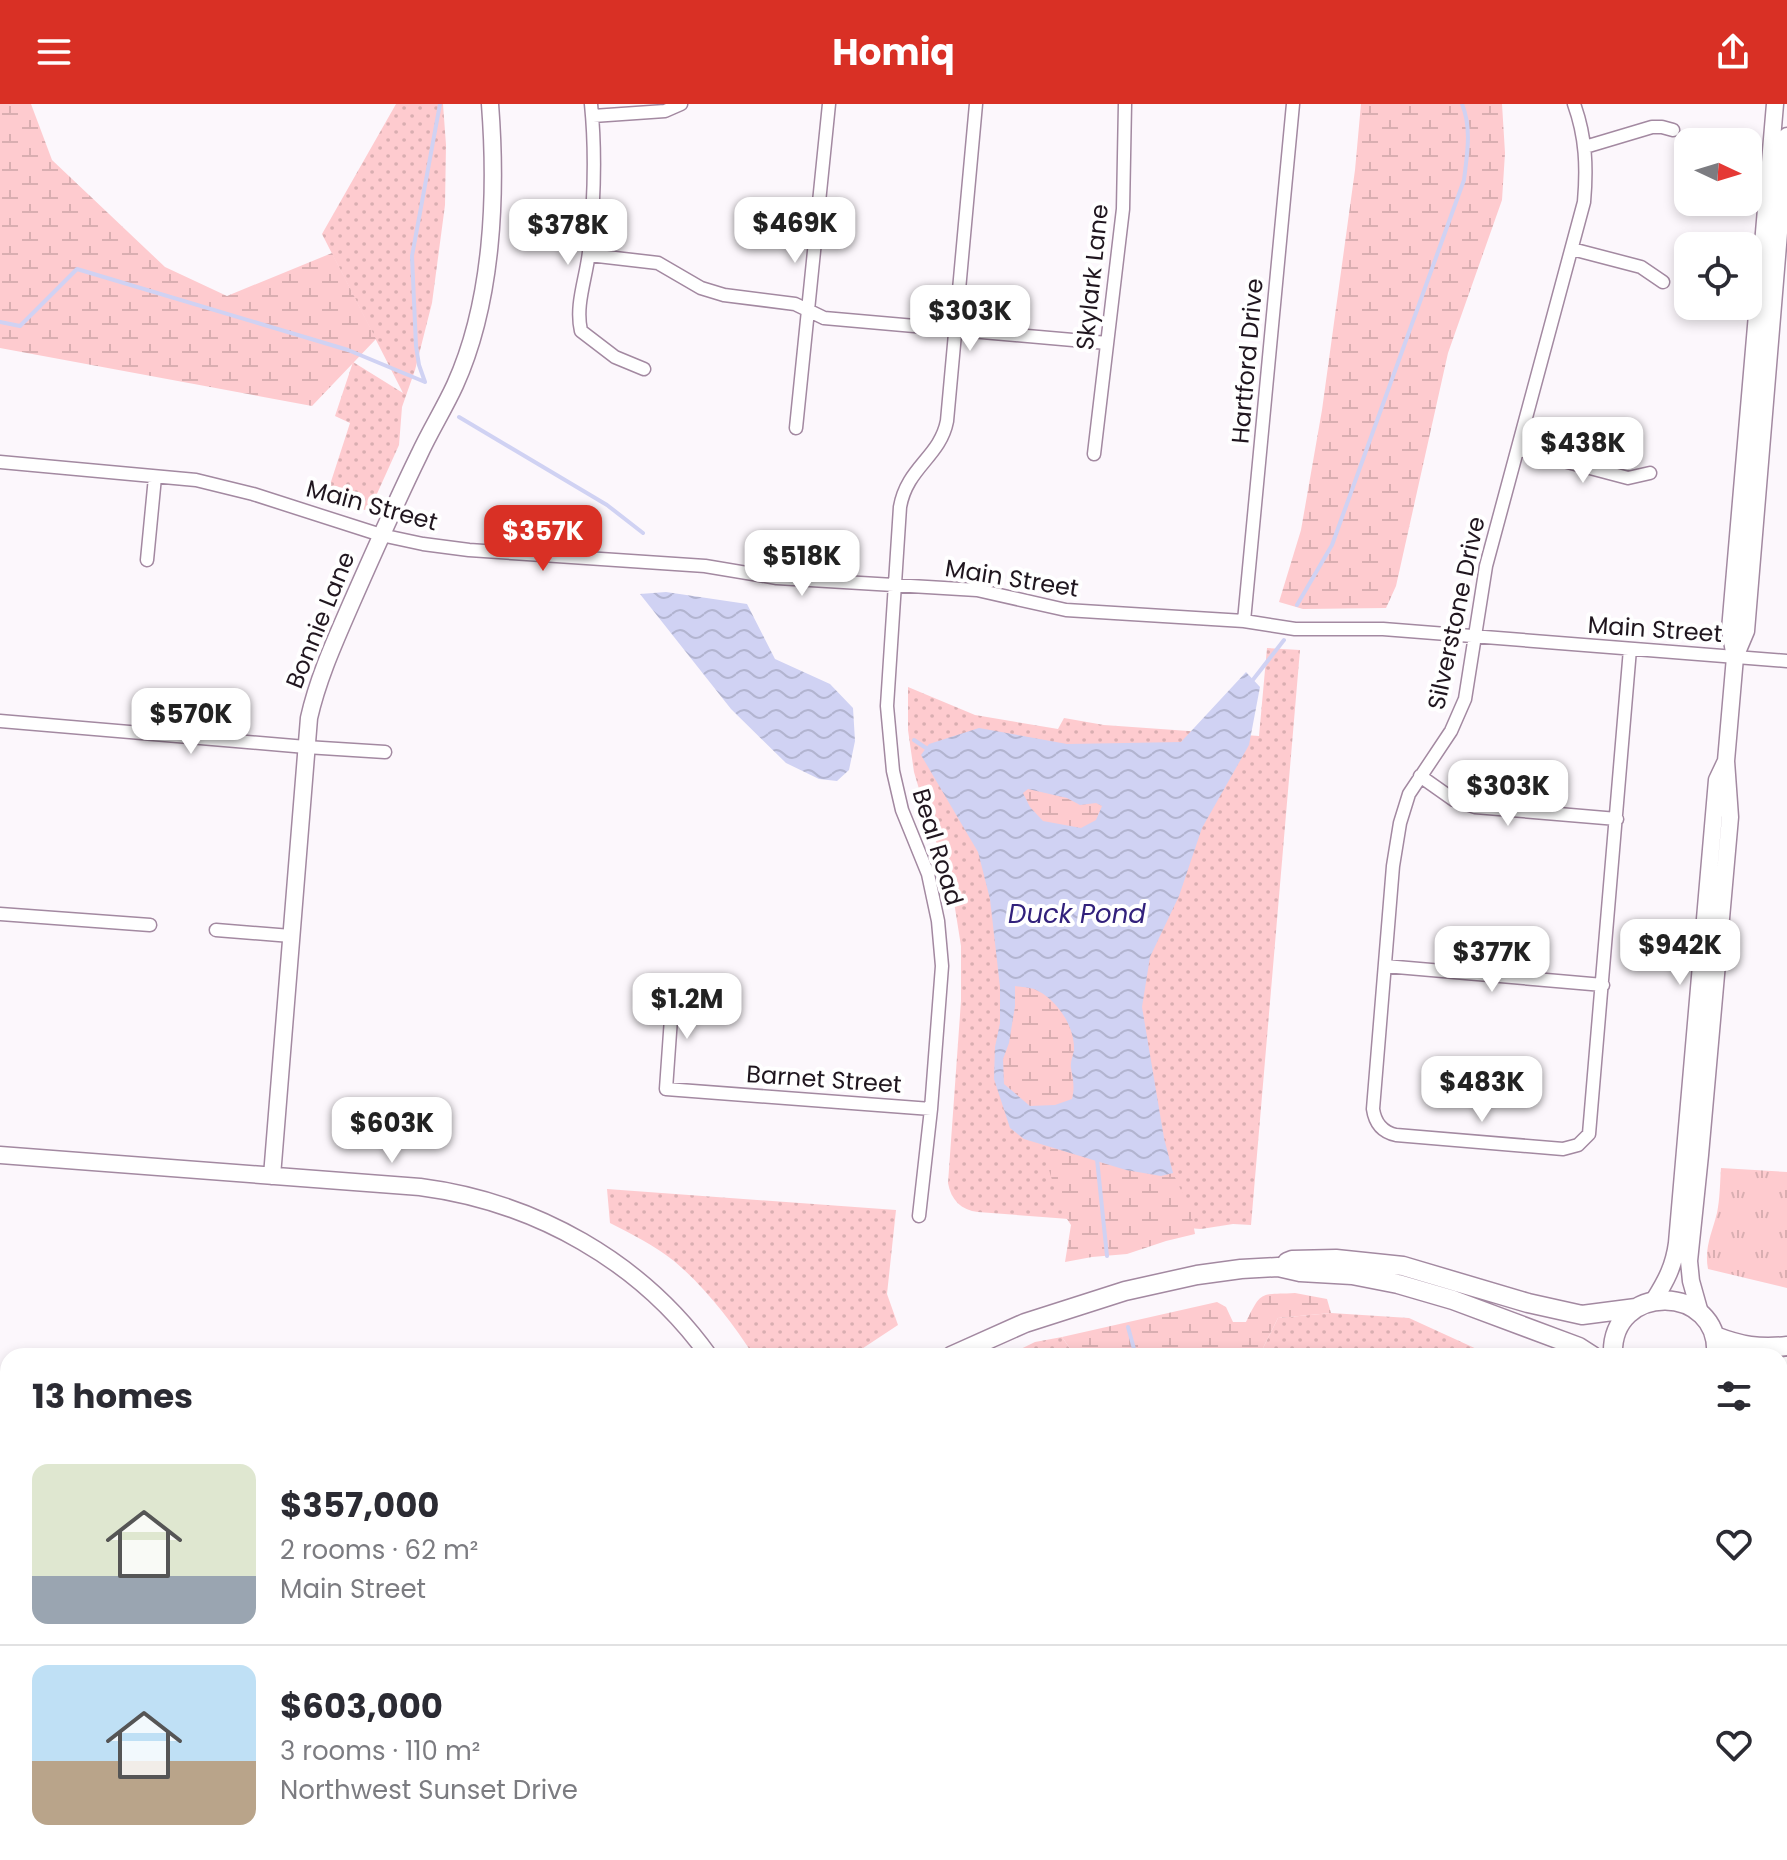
<!DOCTYPE html>
<meta charset="utf-8">
<style>
body{margin:0;font-family:Poppins,sans-serif;background:#f7f7f7;color:#2b2b33;height:100vh;display:flex;flex-direction:column;font-size:30px;white-space:nowrap}
*{box-sizing:border-box;margin:0}
p{font-size:26px;color:#7c7c81}
.icon{flex:none;width:44px;height:44px;fill:none;stroke:currentColor;stroke-width:2;stroke-linecap:round;stroke-linejoin:round}
.map{position:relative;flex:1;overflow:hidden}
.side{position:absolute;left:0px;top:1244px;width:1788px;height:512px;display:flex;flex-direction:column;background:#fff;border-radius:24px 24px 0 0;box-shadow:0 4px 12px #0003}
.side>*{flex:none}
.needle{width:52px;rotate:94deg}
.buttons{position:absolute;left:1674px;top:24px;display:grid;gap:16px}
.buttons a{display:grid;place-items:center;width:88px;height:88px;border-radius:16px;background:#fff;box-shadow:0 4px 12px #0003;font-size:40px}
.price{position:absolute;translate:-50% -68px;padding:0 18px;border-radius:16px;background:#fff;color:#222;font-size:26px;line-height:52px;filter:drop-shadow(0 2px 4px #0008)}
.price::after{content:'';position:absolute;left:50%;top:48px;width:24px;height:18px;margin-left:-12px;background:inherit;clip-path:polygon(0 0,100% 0,50% 100%)}
.price.on{background:#d93025;color:#fff}
ul{padding:0;list-style:none}
li{display:flex;align-items:center;gap:24px;height:200px;padding:0 32px}
li+li{border-top:2px solid #e1e1e2}
li span{display:grid;place-items:center;flex:none;width:224px;height:160px;border-radius:16px;color:#555}
li>.icon{margin-inline-start:auto}
span .icon{width:96px;height:96px;fill:#fffc;stroke-width:1}
li b{font-size:34px}
h2{display:flex;justify-content:space-between;align-items:center;height:96px;padding:0 32px;font-size:34px}
header{display:flex;justify-content:space-between;align-items:center;height:104px;padding:0 32px;background:#d93025;color:#fff;font-size:36px;font-weight:700}
.map>svg:first-child{display:block}
</style>
<header><svg class="icon" aria-label="menu" viewBox="0 0 24 24"><path d="M4 6h16M4 12h16M4 18h16"/></svg>Homiq<svg class="icon" aria-label="share" viewBox="0 0 24 24"><path d="M12 15V3M7 8l5-5 5 5M5 13v7h14v-7"/></svg></header>
<div class="map">
<svg width="1787" height="1756" viewBox="0 0 1787 1756">
<defs>
<pattern id="grass-dots" width="8" height="8" patternUnits="userSpaceOnUse" patternTransform="scale(2)"><rect width="8" height="8" fill="#fecbcf"/><path d="M2 2h.1M6 6h.1" fill="none" stroke="#d9aeb1" stroke-width="1.8" stroke-linecap="round"/></pattern>
<pattern id="wetland-marsh" width="20" height="14" patternUnits="userSpaceOnUse" patternTransform="scale(2)"><rect width="20" height="14" fill="#fecbcf"/><path d="M1 5h8M5 5V1M11 12h8M15 12V8" fill="none" stroke="#d9aeb1"/></pattern>
<pattern id="park-tufts" width="24" height="20" patternUnits="userSpaceOnUse" patternTransform="scale(2)"><rect width="24" height="20" fill="#fecbcf"/><path d="M3 7l-1-3M5 7V3M7 7l1-3M15 17l-1-3M17 17v-4M19 17l1-3" fill="none" stroke="#d9aeb1"/></pattern>
<pattern id="water-waves" width="16" height="10" patternUnits="userSpaceOnUse" patternTransform="scale(2)"><rect width="16" height="10" fill="#d0d2f3"/><path d="M0 5q4-4 8 0t8 0" fill="none" stroke="#b2b4d0"/></pattern>
</defs>
<rect width="100%" height="100%" fill="#fcf7fc"/>
<!-- grass -->
<path fill="url(#grass-dots)" d="M396,0h47l3,41 -1,60 -13,98 -17,67 -13,37 -3,38 -28,62 -6,3 -39,-13 24,-74 -15,-7 18,-54 50,31 -81,-159z
M1267,544l33,2 -49,575 -18,-1 -32,5 -223,-17c-17,-2 -27,-12 -30,-29l13,-182v-55l-10,-63 -24,-67 -13,-44 -6,-42v-43l67,28 83,14 6,-11 40,7 155,11z
M607,1085l289,21 -9,84 11,31 -47,31h-97c-22,-34 -49,-69 -80,-95 -19,-15 -42,-27 -64,-38z
M1331,1209l78,5 83,38h-233l19,-38z
M1062,1233l13,19h-69l29,-14z
M1787,1298v261l-7,3v-262z"/>
<!-- wetland -->
<path fill="url(#wetland-marsh)" d="M0,0h31l21,56 113,107 62,29 105,-43 44,86 -64,67 -312,-58z
M1361,0h141l3,49 -3,47 -54,153 -52,233 -10,22 -83,1 -24,-7 22,-72 21,-120 33,-240z
M1027,685l40,9 13,7 16,-2 6,3 -6,14 -15,8 -38,-7 -13,-14 -7,-15z
M1014,882c6,1 14,1 19,3 23,9 41,37 41,60 0,7 -4,13 -3,19 2,12 4,19 1,31l-17,6 -26,1 -25,-22 -1,-25 6,-16 6,-37z
M1051,1043l75,23 35,6 12,-3 18,39 4,22 -29,7 -39,13 -35,3 -27,5 6,-37 -10,-15 -14,-47z
M1295,1189l32,6 4,14 -53,5 -19,38h-184l-13,-19 155,-35 9,5 7,15h13c16,-32 13,-27 49,-29z
M0,1517l8,14v153l-8,-32z
M1787,1559v197h-117l-10,-8h120v-186z
M20,1748h105l-1,8h-103z
M417,1748h291l-6,8h-294z
M931,1748h393l-3,8h-382z"/>
<!-- park -->
<path fill="url(#park-tufts)" d="M1721,1064l66,4v116l-79,-19c-4,-21 4,-36 9,-56 3,-14 3,-31 4,-45z"/>
<!-- water -->
<path fill="url(#water-waves)" fill-rule="evenodd" d="M666,488l81,12 28,55 55,25 23,24 2,33 -6,29 -12,11 -18,-2 -33,-16 -55,-54 -91,-115z
M1246,568l14,15 -11,58 -47,83 -23,68 -29,61 -8,50 22,131 9,35 -12,3 -35,-6 -102,-31 -14,-11 -16,-49 1,-32 5,-24v-36l-10,-88 -12,-47 -57,-97 8,-11 50,-16 88,16 114,-2zM1028,685l39,9 13,7 16,-2 6,3 -6,14 -15,8 -38,-7 -13,-14 -7,-14zM1015,882c6,1 13,1 19,3 22,9 41,37 40,61 -1,6 -4,12 -3,18 2,12 4,19 1,31l-17,6 -25,1 -26,-22 -1,-25 6,-16 6,-37z"/>
<g fill="none" stroke-linecap="round" stroke-linejoin="round">
<!-- stream -->
<path stroke="#d0d2f3" stroke-width="4" d="M0,218l20,4 57,-57 271,81 77,32
M425,278l-6,-17 -3,-19 -4,-90 28,-152
M459,313l148,88 36,28
M1297,501l35,-60 132,-365c3,-25 8,-52 -2,-76
M1252,577l32,-41
M914,636l15,10
M1097,1055l10,97
M1128,1223l8,29
M0,1611l8,14
M1780,1623l7,-6
M45,1748v8
M640,1756l7,-8"/>
<defs>
<path id="street" d="M591,0c5,49 3,100 -2,148 -3,27 -14,53 -8,79l34,26 29,12
M1574,0c12,33 13,64 10,98l-98,364 -21,133 -14,32 -42,63 -9,29 -7,43 -20,243c2,14 9,23 23,26l167,14 15,-4 11,-11 41,-485
M593,12l72,-5 16,-7
M1585,43l67,-20h10l11,3
M1572,145l69,18 22,15
M589,151l69,8 43,25 23,7 71,9 29,14 283,25
M796,324l33,-324
M1518,345l110,29 22,-5
M1094,350l29,-245 2,-105
M0,358l196,18 57,14 128,41 42,9 46,6 236,16 72,12 200,12 89,20 178,11 51,8h88l404,32
M147,456l8,-83
M1244,517l49,-517
M0,617l306,26 79,5
M1420,672l34,24 21,7 142,12
M0,810l150,11
M216,826l75,6
M1385,862l218,19
M673,886l-7,99 265,20
M919,1112l12,-107 11,-143 -4,-45 -10,-47 -26,-64 -9,-39 -6,-65 13,-199c7,-40 40,-50 47,-86l29,-317
M864,1756l1,-8"/>
<path id="secondary" d="M1735,553l11,-26 41,-495
M0,1051l420,32c115,15 221,74 289,169
M272,1072l37,-458c9,-40 26,-77 42,-114 22,-50 44,-100 68,-149 11,-24 25,-46 36,-70 38,-84 42,-191 35,-281
M1654,1196c12,-19 20,-34 23,-57l40,-463 8,-17
M1700,1209l-9,-32 -2,-20 11,-106 30,-338 -4,-56 9,-104 -5,-27 45,-526"/>
<path id="primary" d="M1287,1158l5,-2 44,-1 67,7 125,37 54,12 54,-7
M1715,1232c26,10 44,13 72,10
M951,1252l74,-33 100,-32 72,-16 44,-6 37,-2 22,5 52,3 46,9 55,16 126,47 14,9
M1613,1252c-4,-75 109,-73 103,0
M1780,1263l7,-1
M365,1756l9,-8"/>
</defs>
<!-- street casing -->
<use href="#street" stroke="#a389a1" stroke-width="15"/>
<!-- secondary casing -->
<use href="#secondary" stroke="#a389a1" stroke-width="19"/>
<!-- primary casing -->
<use href="#primary" stroke="#a389a1" stroke-width="21"/>
<!-- street -->
<use href="#street" stroke="#fff" stroke-width="12"/>
<!-- secondary -->
<use href="#secondary" stroke="#fff" stroke-width="16"/>
<!-- primary -->
<use href="#primary" stroke="#fff" stroke-width="18"/>
</g>
<g text-anchor="middle" dominant-baseline="central" stroke-width="8" stroke-linejoin="round" paint-order="stroke">
<!-- street labels -->
<g font-size="24" fill="#20161f" stroke="#fff">
<text transform="translate(1092 173) rotate(-84)">Skylark Lane</text>
<text transform="translate(1247 257) rotate(-85)">Hartford Drive</text>
<text transform="translate(372 401) rotate(15)">Main Street</text>
<text transform="translate(1012 474) rotate(9)">Main Street</text>
<text transform="translate(1456 509) rotate(-78)">Silverstone Drive</text>
<text transform="translate(320 516) rotate(-68)">Bonnie Lane</text>
<text transform="translate(1655 525) rotate(4)">Main Street</text>
<text transform="translate(938 743) rotate(73)">Beal Road</text>
<text transform="translate(824 975) rotate(4)">Barnet Street</text>
</g>
<!-- water labels -->
<g font-size="26" font-style="italic" fill="#32217c" stroke="#fff">
<text x="1077" y="810">Duck Pond</text>
</g>
</g>
</svg>
<div class="buttons">
<a><svg class="needle" viewBox="-14 -14 28 28"><path d="M0-13l5 13h-10z" fill="#e53935"/><path d="M0 13l5-13h-10z" fill="#7c7c81"/></svg></a>
<a><svg class="icon" aria-label="locate" viewBox="0 0 24 24"><circle cx="12" cy="12" r="6"/><path d="M12 2v4M12 18v4M2 12h4M18 12h4"/></svg></a>
</div>
<b class="price" style="left:795px;top:161px">$469K</b>
<b class="price" style="left:568px;top:163px">$378K</b>
<b class="price" style="left:970px;top:249px">$303K</b>
<b class="price" style="left:1583px;top:381px">$438K</b>
<b class="price on" style="left:543px;top:469px">$357K</b>
<b class="price" style="left:802px;top:494px">$518K</b>
<b class="price" style="left:191px;top:652px">$570K</b>
<b class="price" style="left:1508px;top:724px">$303K</b>
<b class="price" style="left:1680px;top:883px">$942K</b>
<b class="price" style="left:1492px;top:890px">$377K</b>
<b class="price" style="left:687px;top:937px">$1.2M</b>
<b class="price" style="left:1482px;top:1020px">$483K</b>
<b class="price" style="left:392px;top:1061px">$603K</b>
<section class="side">
<h2>13 homes<svg class="icon" aria-label="filters" viewBox="0 0 24 24"><path d="M4 7h16M4 17h16"/><circle cx="9" cy="7" r="2"/><circle cx="15" cy="17" r="2"/></svg></h2>
<ul>
<li><span style="background:linear-gradient(#dfe7d0 70%,#9aa5b1 0)"><svg class="icon" aria-label="home" viewBox="0 0 24 24"><path d="M3 11l9-7 9 7M6 9v11h12V9"/></svg></span><div><b>$357,000</b><p>2 rooms · 62 m²</p><p>Main Street</p></div><svg class="icon" aria-label="heart" viewBox="0 0 24 24"><path d="M12 20l-8-8c-3-5 5-10 8-4 3-6 11-1 8 4z"/></svg></li>
<li><span style="background:linear-gradient(#bfe0f5 60%,#b9a48a 0)"><svg class="icon" aria-label="home" viewBox="0 0 24 24"><path d="M3 11l9-7 9 7M6 9v11h12V9"/></svg></span><div><b>$603,000</b><p>3 rooms · 110 m²</p><p>Northwest Sunset Drive</p></div><svg class="icon" aria-label="heart" viewBox="0 0 24 24"><path d="M12 20l-8-8c-3-5 5-10 8-4 3-6 11-1 8 4z"/></svg></li>
</ul>
</section>
</div>
